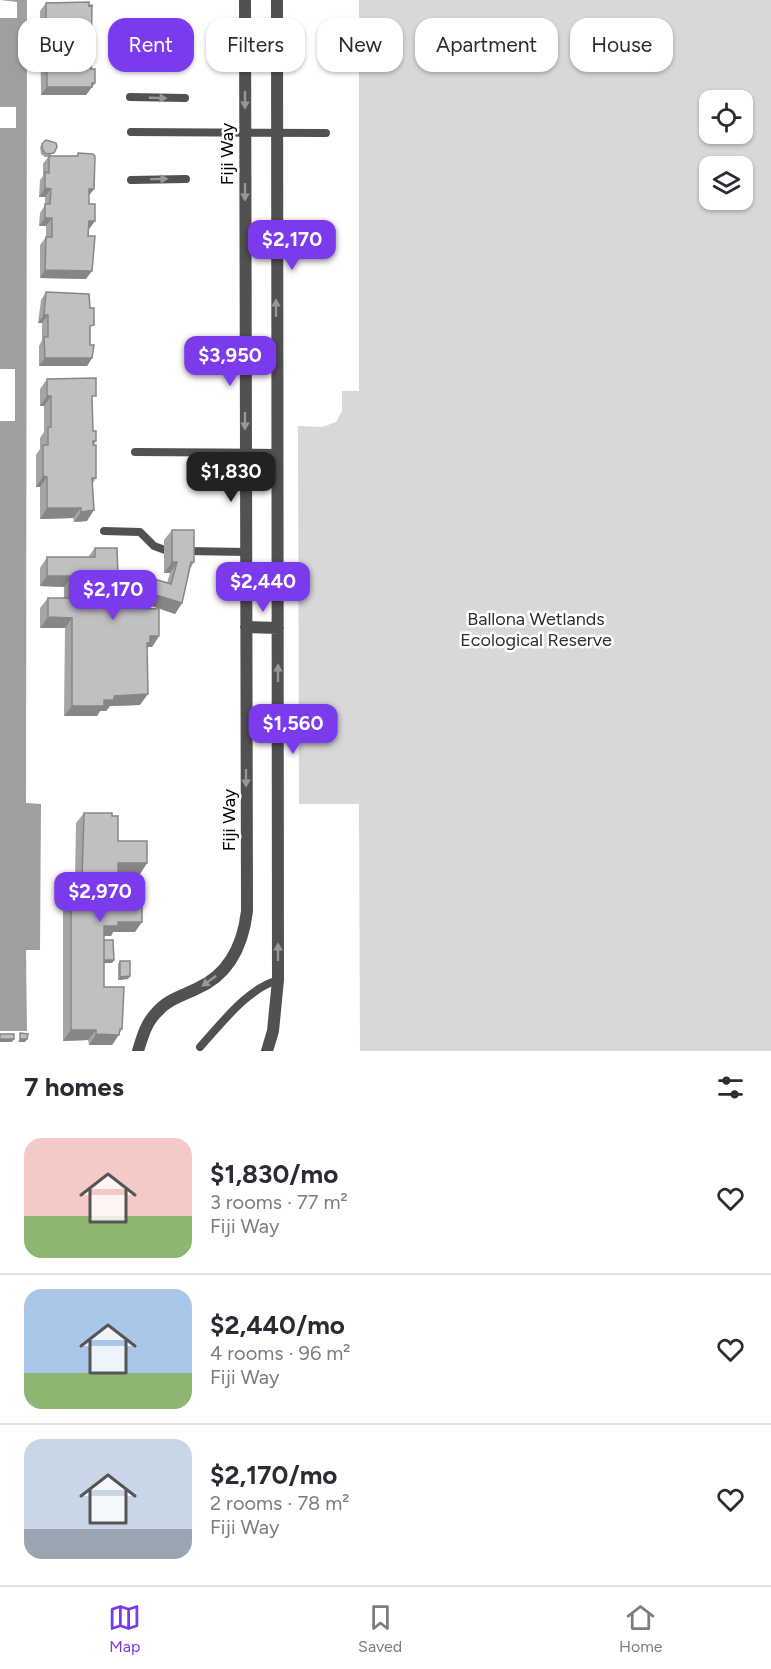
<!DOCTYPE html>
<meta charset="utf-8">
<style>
body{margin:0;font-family:Figtree,sans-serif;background:#f2f2f3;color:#2b2b33;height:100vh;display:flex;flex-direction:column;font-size:22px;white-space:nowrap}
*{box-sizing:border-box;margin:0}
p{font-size:20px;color:#7c7c81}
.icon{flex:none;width:33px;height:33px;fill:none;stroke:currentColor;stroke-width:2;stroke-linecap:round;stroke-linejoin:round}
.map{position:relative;height:1051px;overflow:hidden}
.sheet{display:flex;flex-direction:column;background:#fff;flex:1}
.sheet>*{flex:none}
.hud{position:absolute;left:18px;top:18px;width:735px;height:54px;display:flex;gap:12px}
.fabs{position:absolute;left:699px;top:90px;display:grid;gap:12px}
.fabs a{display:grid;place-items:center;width:54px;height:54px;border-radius:12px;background:#fff;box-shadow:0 2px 4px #0004;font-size:30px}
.price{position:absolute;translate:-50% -51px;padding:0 14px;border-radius:12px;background:#7c3aed;color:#fff;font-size:20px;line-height:39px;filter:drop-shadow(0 2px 3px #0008)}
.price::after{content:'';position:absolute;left:50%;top:36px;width:18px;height:14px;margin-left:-9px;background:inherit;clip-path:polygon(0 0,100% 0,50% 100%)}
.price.current{background:#222;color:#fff}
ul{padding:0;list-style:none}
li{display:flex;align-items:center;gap:18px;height:150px;padding:0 24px}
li+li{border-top:2px solid #e1e1e2}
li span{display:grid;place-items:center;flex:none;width:168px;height:120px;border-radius:18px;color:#555}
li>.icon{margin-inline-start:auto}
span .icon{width:72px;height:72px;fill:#fffc;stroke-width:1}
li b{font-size:26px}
h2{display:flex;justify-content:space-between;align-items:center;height:72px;padding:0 24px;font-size:26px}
.pill{padding:0 21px;border-radius:18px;background:#fff;box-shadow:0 2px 4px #0004;font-size:21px;line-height:54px}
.pill.current{background:#7c3aed;color:#fff}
.tabs{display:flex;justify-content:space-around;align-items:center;height:84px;border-top:2px solid #e1e1e2;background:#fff;font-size:16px;color:#7c7c81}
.tabs a{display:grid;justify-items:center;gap:3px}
.tabs .current{color:#7c3aed}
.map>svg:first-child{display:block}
</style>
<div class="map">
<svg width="771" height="1051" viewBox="0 0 771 1051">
<rect width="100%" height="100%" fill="#fff"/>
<!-- green -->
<path fill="#d8d8d8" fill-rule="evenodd" d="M359,0h412v1051h-411l-1,-247h-60l-1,-375v-3l24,1 14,-5 6,-11v-20h17zM710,100h32v34h-32zM710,166h32v34h-32z"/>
<!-- water -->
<path fill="#9f9f9f" d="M0,0h27l-1,803 15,1 -1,146h-14l1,81h-27z"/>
<!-- pier -->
<path fill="#fff" d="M0,0l17,2v16h-17z
M0,107h16v21h-16z
M0,369h15v52h-15z"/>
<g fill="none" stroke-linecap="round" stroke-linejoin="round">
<!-- service -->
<path stroke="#515151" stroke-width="8" d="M130,97l55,1
M131,132l195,1
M131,180l55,-1
M135,452l142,1
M104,531l36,1 14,14 11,4
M187,551l59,1
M200,1047c22,-24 47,-58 78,-67"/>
<!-- minor -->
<path stroke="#515151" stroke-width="12" d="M246,627l32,1
M138,1051c4,-13 8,-28 18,-38 11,-13 25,-17 40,-24 33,-14 47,-44 51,-78l-2,-911
M267,1051l6,-20 5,-51 -1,-980"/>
</g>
<!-- wall -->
<path fill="#a5a5a5" d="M46,3l45,66 4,14 -9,12h-45l-1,-84z
M42,144l10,12h24l2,-3 11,43v8l6,17 -6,8 -3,50 -46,-1v-33l6,-8v-11h-7l1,-13 5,-8v-8h-6l1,-17 3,-4v-12l5,-7h-3l-4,-3 -1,-7z
M46,292l44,40v13l2,13 -5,8h-48v-20l3,-6v-17h-4l3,-23z
M47,379l45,22 1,30 3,10 -2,4 2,33 -3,5 -6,38 -13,1 -1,-4 -33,1v-32h-4v-32l4,-6v-11l4,-6v-26h-4v-17z
M172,530l22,32 -4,7 -8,34 -7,11 -29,-10 -6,4 19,28 -7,11h-5l-7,58 -30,1 -4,5h-6l-3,5h-33l1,-88h-25v-20l8,-10h16v-11l-24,-1v-18l7,-11h41l7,-9 18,37v14h5l49,-16 3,-10h-6v-33z
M84,813l28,3 6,25 29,22 -7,11h-22v22l17,36h-22l-2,4h-7v4l10,20 -2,3h-8v24l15,46v2l-7,10h-23l-1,-5 -25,1v-152l8,-10h4l1,-56z
M120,961l10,15 -2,3 -10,1v-16z"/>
<!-- shaded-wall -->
<path fill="#868686" d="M95,83l-9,12h-45l6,-8z
M45,188l6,1 -6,8h-6z
M89,189h5l-6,8z
M45,218h7l-6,8h-7z
M89,221h6l-6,8h-6z
M45,270l47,1 -6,8 -46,-1z
M44,315h4l-6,8h-4z
M45,358h47l-5,8h-48z
M47,396h4l-7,10h-4z
M43,476l4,1 -7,10h-4z
M47,508h34l-8,10 -33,1z
M94,510l-7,11 -13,1 7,-10z
M172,562h5l-7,11h-6z
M47,576h25l-8,11 -24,-1z
M113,577h5l-7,10z
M153,594l29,9 -7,11 -29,-10 -21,15 7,-11z
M48,617l24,1 -7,10h-25z
M150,636h9l-7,11h-4l-5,7z
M148,694l-8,11 -30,1 -4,5h-6l-3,5h-33l8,-10 32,-6 10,-4z
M118,863h29l-7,11h-29z
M118,922h24l-7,10h-22l-2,4h-14l7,-10z
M103,960h11l-2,3h-11z
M130,976l-2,3 -10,1 2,-3z
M120,1029h2l-10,16h-23l7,-11z
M71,1030h25l-8,10 -25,1z
M0,1039h14l-2,3h-12z
M20,1039h7l-2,3h-7z"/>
<!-- building -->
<path fill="#c0c0c0" stroke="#868686" stroke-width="1.5" d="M89,2v4l3,-1 -1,64h4v14h-3v4h-45l-1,-84z
M46,140l10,3 1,4 -3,6 -7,1 -4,-3 -1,-7z
M78,153l15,1 2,2 -1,33h-5v15h6v17h-6l-1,15h7l-3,35 -47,-1 1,-33h6v-19h-7v-14h5l1,-15 -6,-1v-16l4,1v-17h29z
M46,292l43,2 1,14h4v17l-4,1v19h4l-2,13h-47l-1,-21h4v-22h-4z
M96,378v18h-4l1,35h3v10h-3v4h3v33h-4l2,32 -13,2v-4h-34v-31l-4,-1v-31h5v-18h3v-31h-4v-17z
M172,530h22v32h-3l-9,41 -29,-9 -21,14 27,1v27h-9v7h-3l1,51 -34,2v4h-10v6h-32v-88l-24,-1v-19h24v-22h-25v-19h48v-9h22l1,29h-5v22h5l33,-21 20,6 6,-22h-5z
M84,813h28v3h6v25h29v22h-29v33h24v26h-24v4h-14v61h20l-2,42h-2l-1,6 -23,-1v-4h-25v-151h11z
M104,940h9l1,20h-10z
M120,961h10v15l-10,1z
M20,1033l8,1 -1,5h-7z
M0,1034h14v5h-14z"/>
<!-- one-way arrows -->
<defs><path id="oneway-solid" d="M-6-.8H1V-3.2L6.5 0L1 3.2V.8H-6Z" transform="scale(1.5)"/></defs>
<g fill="#979797">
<use href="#oneway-solid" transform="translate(158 98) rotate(2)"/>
<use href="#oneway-solid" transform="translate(245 100) rotate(90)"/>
<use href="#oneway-solid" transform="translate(159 179) rotate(-1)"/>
<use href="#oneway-solid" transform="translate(245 192) rotate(90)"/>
<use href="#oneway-solid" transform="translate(276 308) rotate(-90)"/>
<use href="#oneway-solid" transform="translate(245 421) rotate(90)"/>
<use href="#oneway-solid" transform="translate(278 673) rotate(-90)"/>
<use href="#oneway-solid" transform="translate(246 778) rotate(90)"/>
<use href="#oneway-solid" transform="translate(278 952) rotate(-90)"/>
<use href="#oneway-solid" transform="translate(209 981) rotate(144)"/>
</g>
<g text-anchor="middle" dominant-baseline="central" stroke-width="5" stroke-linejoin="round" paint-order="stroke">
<!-- street labels -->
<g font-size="18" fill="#000" stroke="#fff">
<text transform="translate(227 154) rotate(-90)">Fiji Way</text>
<text transform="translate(229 820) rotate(-90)">Fiji Way</text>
</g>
<!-- park labels -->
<g font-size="18" fill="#2f2f2f" stroke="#fff">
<text x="536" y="619">Ballona Wetlands<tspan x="536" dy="21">Ecological Reserve</tspan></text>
</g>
</g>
</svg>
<div class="fabs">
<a><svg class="icon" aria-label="locate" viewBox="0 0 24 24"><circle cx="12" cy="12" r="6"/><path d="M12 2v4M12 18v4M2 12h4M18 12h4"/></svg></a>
<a><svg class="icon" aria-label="layers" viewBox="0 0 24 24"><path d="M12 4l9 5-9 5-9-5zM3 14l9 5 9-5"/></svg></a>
</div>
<b class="price" style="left:292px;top:271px">$2,170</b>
<b class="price" style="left:230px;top:387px">$3,950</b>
<b class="price current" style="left:231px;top:503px">$1,830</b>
<b class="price" style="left:263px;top:613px">$2,440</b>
<b class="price" style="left:113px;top:621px">$2,170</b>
<b class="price" style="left:293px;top:755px">$1,560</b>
<b class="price" style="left:100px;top:923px">$2,970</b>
<div class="hud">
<a class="pill">Buy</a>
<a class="pill current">Rent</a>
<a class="pill">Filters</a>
<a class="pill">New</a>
<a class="pill">Apartment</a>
<a class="pill">House</a>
</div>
</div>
<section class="sheet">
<h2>7 homes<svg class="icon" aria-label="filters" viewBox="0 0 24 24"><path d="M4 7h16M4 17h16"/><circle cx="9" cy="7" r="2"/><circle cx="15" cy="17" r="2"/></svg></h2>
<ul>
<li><span style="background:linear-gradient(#f6c9c9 65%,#8fb573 0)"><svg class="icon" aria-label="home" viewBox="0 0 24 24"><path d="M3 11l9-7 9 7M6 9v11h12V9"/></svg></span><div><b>$1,830/mo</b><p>3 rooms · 77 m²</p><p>Fiji Way</p></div><svg class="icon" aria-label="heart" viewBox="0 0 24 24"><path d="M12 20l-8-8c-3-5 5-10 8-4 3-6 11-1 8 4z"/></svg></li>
<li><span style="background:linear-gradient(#a9c7e8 70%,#8fb573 0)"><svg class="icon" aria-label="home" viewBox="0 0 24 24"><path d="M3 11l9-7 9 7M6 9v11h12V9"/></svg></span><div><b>$2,440/mo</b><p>4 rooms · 96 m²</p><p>Fiji Way</p></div><svg class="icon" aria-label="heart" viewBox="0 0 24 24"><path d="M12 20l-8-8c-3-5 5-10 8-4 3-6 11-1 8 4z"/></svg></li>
<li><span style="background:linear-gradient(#c9d6e8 75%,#9aa5b1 0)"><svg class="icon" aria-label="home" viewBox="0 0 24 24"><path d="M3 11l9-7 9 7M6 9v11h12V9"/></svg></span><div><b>$2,170/mo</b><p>2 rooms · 78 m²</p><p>Fiji Way</p></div><svg class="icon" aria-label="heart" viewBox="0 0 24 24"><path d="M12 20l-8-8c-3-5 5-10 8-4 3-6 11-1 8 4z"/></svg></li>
</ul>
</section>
<nav class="tabs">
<a class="current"><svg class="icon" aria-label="map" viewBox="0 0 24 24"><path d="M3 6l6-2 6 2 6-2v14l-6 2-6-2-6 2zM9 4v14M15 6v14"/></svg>Map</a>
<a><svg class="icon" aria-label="saved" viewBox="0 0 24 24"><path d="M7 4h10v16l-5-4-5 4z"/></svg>Saved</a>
<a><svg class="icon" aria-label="home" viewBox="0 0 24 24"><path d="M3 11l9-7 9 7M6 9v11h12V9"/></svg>Home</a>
</nav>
